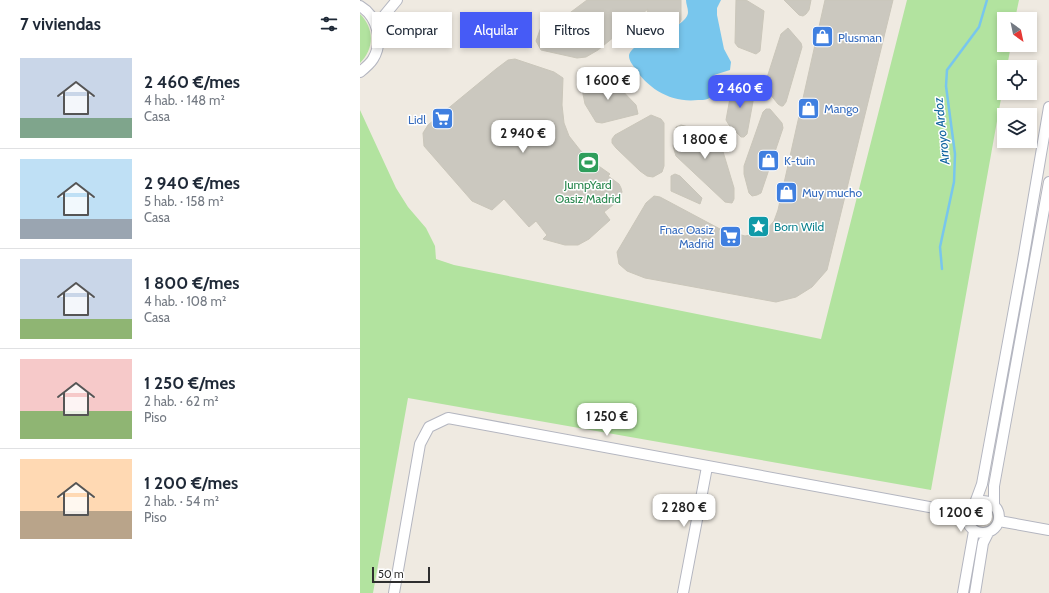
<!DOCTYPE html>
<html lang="es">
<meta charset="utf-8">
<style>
body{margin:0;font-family:Cabin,sans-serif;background:#f6f6f7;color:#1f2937;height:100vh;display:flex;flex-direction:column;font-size:15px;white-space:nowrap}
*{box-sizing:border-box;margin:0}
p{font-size:13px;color:#747a83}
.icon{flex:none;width:22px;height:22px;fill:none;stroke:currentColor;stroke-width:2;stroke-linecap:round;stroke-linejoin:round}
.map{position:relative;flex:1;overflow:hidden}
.side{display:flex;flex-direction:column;background:#fff;width:360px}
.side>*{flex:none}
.guide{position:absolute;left:12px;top:12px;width:380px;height:36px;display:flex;gap:8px}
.needle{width:26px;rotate:147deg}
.tools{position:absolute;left:637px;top:12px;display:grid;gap:8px}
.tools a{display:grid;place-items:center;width:40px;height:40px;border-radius:0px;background:#fff;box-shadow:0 2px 6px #0003;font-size:20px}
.scale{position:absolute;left:12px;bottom:10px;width:58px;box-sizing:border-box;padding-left:4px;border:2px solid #2e2e2e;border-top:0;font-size:11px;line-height:14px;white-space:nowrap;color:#2e2e2e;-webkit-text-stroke:3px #fff;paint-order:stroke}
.price{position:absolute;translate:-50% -34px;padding:0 9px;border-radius:8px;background:#fff;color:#222;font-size:13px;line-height:26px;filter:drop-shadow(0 1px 2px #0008)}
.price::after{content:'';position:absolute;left:50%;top:24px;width:12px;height:9px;margin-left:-6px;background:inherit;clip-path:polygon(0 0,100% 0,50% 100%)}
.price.selected{background:#465bf6;color:#fff}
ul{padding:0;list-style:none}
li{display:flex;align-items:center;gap:12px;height:100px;padding:0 20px}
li+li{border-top:1px solid #e0e1e3}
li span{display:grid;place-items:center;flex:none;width:112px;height:80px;border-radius:0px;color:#555}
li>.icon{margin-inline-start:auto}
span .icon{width:48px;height:48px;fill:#fffc;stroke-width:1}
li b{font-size:17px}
h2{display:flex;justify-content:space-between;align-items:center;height:48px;padding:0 20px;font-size:17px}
.chip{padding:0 14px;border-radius:0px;background:#fff;box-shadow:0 2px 6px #0003;font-size:14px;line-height:36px}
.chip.selected{background:#465bf6;color:#fff}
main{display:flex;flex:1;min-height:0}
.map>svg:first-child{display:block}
</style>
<main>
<section class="side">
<h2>7 viviendas<svg class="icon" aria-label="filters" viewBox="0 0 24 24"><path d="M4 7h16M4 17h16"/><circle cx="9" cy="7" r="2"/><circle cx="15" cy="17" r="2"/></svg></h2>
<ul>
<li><span style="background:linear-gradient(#c9d6e8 75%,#7fa58c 0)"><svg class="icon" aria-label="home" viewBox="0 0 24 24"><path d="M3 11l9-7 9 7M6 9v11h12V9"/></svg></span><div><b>2 460 €/mes</b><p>4 hab. · 148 m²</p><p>Casa</p></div></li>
<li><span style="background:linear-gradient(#bfe0f5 75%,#9aa5b1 0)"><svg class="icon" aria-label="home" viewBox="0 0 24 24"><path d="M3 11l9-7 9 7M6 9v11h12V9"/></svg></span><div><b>2 940 €/mes</b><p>5 hab. · 158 m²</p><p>Casa</p></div></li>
<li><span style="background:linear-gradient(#c9d6e8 75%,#8fb573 0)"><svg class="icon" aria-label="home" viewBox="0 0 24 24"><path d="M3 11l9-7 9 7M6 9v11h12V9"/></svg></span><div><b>1 800 €/mes</b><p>4 hab. · 108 m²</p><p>Casa</p></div></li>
<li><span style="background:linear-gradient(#f6c9c9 65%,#8fb573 0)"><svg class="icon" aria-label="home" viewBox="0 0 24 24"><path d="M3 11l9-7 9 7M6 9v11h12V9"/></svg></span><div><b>1 250 €/mes</b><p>2 hab. · 62 m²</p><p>Piso</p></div></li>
<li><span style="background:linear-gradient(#ffd9b3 65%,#b9a48a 0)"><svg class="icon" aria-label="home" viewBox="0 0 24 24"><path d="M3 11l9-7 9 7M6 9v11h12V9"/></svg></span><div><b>1 200 €/mes</b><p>2 hab. · 54 m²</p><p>Piso</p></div></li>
</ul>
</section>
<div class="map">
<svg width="689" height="593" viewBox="0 0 689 593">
<rect width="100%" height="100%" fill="#efeae1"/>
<!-- green -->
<path fill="#b2e39f" d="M547,0h112l-4,19h-11v26h7l-4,22h-3v15l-73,408 -523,-92 -35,195h-13v-483l36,78 12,19 18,21 9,18 1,13 18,6 367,74z
M0,14c15,15 14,35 0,49z"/>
<!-- water -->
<path fill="#78c6ed" d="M326,0h35l-4,8v7l7,34 7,13 -1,8 -16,5 -2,2 3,12 -1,5c-5,6 -9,6 -16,6 -27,3 -50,-11 -64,-33 -2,-3 -5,-7 -5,-11 2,-17 59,-26 59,-44 0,-4 -2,-8 -2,-12z"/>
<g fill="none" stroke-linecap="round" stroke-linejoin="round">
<!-- stream -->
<path stroke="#78c6ed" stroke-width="2.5" d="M582,269l-2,-22 14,-65 1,-28 -9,-68 1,-16 32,-43 8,-27"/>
</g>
<!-- building -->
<path fill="#cbc8bf" stroke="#cac6ba" d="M227,0h94v20l-2,4 -14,8 -21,-2 -1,-2 5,-19 -50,41 -12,7 -9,1 -36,-8 -5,-9 5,-14 12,-9 14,-3z
M376,0h10l18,11 -4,40 -4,3 -18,-7 -3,-4z
M424,0h27l-2,10 -3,4 -3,2 -4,-1z
M465,0h68l-66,270 -15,17 -16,10 -20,5 -131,-24 -18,-7 -8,-7 -2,-12 29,-49 8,-7 6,1 60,32 25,7 15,-3 8,-5 6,-7 4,-11z
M428,28l13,15 1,4 -16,55 -3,4h-2l-3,-2 -12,-15 -1,-5 16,-50z
M155,59l39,13 9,6 -1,27 2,18 5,13 11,14 13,12 17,12 -2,2 11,8 2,4 1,4 -4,9 -14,11 6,8 -21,19 -11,6h-13l-22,-6 4,-4 -11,-14 -7,6 -25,-28 -12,11 -20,-9 -48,-55 -1,-13 5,-8 68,-56 12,-9z
M248,78l4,2 24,25 2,9 -36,9 -6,-1 -11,-18 -3,-15 4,-5z
M377,80l3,1 14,15 -7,38 -3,3h-3l-12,-12 -3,-5 6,-33z
M406,109h4l12,14 1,5 -22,65 -4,2 -5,1 -3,-3 -5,-19v-8l19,-54z
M291,115l10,4 3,4v43l-2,6 -9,5 -6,-1 -7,-5 -24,-23 -4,-5v-4l3,-4z
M321,125l37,10 16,53v11l-2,4 -7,-1 -49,-46 -3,-10 3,-19z
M315,174l5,2 22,22 -2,6 -29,-13v-15z"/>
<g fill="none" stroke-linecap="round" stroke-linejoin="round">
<defs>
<path id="minor" d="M0,6c17,10 24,35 13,53 -3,5 -8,9 -13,13
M18,29l5,-12 14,-17
M607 517a16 16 0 1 1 32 0a16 16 0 1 1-32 0Z
M615,503l7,-19 41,-224 26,-153
M634,504v-18l55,-304
M639,521l50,9
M34,593l26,-149 9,-17 19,-9 519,96
M323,593l24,-126
M603,593l11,-62
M615,593l8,-50 5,-10"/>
</defs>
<!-- minor casing -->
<use href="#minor" stroke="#b4b6c0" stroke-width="12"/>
<!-- minor -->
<use href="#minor" stroke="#fff" stroke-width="10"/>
</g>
<!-- icons -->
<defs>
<symbol id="shop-square" viewBox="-11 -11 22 22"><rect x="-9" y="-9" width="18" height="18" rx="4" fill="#3f7fe0" stroke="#fff"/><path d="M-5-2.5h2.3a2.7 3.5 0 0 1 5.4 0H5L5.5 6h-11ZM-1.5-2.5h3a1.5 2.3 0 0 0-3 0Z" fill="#fff"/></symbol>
<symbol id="supermarket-square" viewBox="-11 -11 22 22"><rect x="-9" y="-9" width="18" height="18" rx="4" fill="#3f7fe0" stroke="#fff"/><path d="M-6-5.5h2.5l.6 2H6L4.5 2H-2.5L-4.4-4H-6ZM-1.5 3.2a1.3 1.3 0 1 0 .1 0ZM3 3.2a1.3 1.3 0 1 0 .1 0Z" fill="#fff"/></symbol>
<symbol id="stadium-square" viewBox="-11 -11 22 22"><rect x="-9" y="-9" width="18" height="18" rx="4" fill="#2e9e5b" stroke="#fff"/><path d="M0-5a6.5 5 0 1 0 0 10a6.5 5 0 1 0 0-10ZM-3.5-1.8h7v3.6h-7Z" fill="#fff"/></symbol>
<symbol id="sight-square" viewBox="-11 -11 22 22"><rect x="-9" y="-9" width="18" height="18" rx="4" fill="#0f9aa8" stroke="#fff"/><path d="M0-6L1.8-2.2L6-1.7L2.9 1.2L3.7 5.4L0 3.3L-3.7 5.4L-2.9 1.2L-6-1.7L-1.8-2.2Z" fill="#fff"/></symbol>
</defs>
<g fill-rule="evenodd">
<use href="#shop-square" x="450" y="24" width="25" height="25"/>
<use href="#shop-square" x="436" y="96" width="25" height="25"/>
<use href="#supermarket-square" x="70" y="106" width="25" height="25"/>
<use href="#shop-square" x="396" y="148" width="25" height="25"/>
<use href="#stadium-square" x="216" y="150" width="25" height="25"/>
<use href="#shop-square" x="414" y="180" width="25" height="25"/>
<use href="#sight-square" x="386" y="214" width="25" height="25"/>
<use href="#supermarket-square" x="358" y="224" width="25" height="25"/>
</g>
<g text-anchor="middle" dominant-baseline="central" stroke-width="3" stroke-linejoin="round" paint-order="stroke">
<!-- shop labels -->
<g font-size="12" fill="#366cbe" stroke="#fff" text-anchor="start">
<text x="478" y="37">Plusman</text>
<text x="464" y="108">Mango</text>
<text x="66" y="119" text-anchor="end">Lidl</text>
<text x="424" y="160">K-tuin</text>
<text x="442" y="192">Muy mucho</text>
<text x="354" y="229" text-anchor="end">Fnac Oasiz<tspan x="354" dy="14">Madrid</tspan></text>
</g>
<!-- leisure labels -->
<g font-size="12" fill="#27864d" stroke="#fff">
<text x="228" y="184">JumpYard<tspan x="228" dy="14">Oasiz Madrid</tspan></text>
</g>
<!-- culture labels -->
<g font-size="12" fill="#0d838f" stroke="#fff" text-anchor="start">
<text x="414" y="226">Born Wild</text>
</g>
<!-- water labels -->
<g font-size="13" font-style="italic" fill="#11659f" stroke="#fff">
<text transform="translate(581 131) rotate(-96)">Arroyo Ardoz</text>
</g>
</g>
</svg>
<div class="tools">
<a><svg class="needle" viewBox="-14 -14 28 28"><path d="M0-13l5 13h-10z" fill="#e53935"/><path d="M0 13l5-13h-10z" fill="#747a83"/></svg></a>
<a><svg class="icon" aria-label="locate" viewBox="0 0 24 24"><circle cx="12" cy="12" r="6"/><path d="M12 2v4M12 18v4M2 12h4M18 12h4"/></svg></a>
<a><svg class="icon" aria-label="layers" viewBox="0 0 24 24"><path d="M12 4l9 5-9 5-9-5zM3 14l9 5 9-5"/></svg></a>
</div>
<div class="scale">50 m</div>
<b class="price" style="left:248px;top:101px">1 600 €</b>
<b class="price selected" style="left:380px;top:109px">2 460 €</b>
<b class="price" style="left:163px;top:154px">2 940 €</b>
<b class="price" style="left:345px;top:160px">1 800 €</b>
<b class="price" style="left:247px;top:437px">1 250 €</b>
<b class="price" style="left:324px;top:528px">2 280 €</b>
<b class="price" style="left:601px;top:533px">1 200 €</b>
<div class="guide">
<a class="chip">Comprar</a>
<a class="chip selected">Alquilar</a>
<a class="chip">Filtros</a>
<a class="chip">Nuevo</a>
</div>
</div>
</main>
